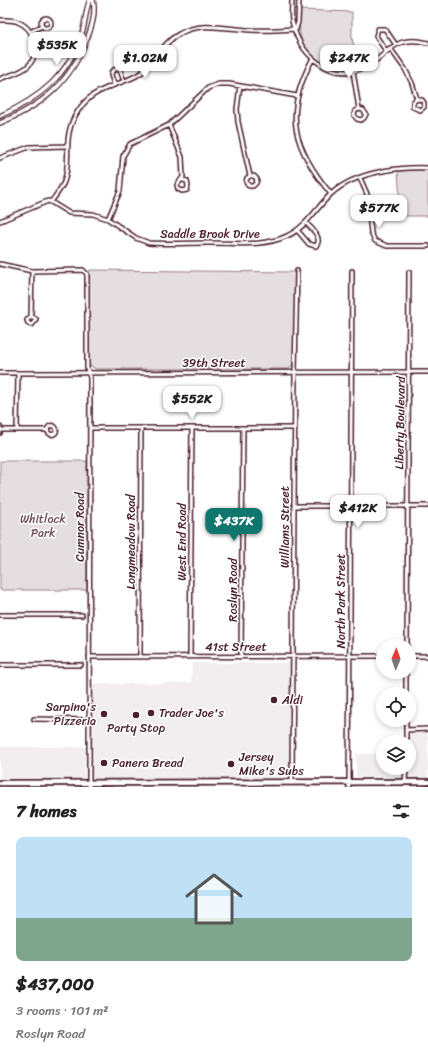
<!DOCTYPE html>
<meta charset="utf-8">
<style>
body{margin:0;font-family:Sriracha,sans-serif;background:#f6f6f6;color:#222;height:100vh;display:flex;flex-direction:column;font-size:15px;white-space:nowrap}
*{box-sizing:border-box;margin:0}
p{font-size:13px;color:#767676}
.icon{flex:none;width:22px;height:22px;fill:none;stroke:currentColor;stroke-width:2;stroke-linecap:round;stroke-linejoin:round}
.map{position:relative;height:787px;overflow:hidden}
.panel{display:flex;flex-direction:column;background:#fff;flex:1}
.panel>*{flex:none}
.needle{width:26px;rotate:2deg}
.fabs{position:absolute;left:376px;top:639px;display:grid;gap:8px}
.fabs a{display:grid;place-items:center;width:40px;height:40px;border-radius:50%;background:#fff;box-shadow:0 2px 6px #0003;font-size:20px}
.price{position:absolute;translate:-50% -34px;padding:0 9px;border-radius:8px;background:#fff;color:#222;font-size:13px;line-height:26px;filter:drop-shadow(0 1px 2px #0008)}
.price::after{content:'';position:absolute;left:50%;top:24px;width:12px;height:9px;margin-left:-6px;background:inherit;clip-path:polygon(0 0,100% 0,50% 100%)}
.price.on{background:#0f766e;color:#fff}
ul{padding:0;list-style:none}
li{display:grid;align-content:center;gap:8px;height:212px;padding:0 16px}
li+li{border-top:1px solid #e0e0e0}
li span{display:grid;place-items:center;height:124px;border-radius:8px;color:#555}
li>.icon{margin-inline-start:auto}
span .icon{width:72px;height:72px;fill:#fffc;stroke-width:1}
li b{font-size:17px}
h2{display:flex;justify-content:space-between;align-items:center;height:48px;padding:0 16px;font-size:17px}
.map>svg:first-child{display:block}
</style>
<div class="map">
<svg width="428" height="787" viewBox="0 0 428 787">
<rect width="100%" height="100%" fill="#fff"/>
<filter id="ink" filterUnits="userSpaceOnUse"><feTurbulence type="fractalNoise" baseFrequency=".025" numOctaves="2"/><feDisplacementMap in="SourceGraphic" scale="8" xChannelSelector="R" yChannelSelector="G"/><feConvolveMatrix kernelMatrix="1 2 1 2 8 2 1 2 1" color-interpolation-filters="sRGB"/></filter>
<g filter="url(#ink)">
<!-- built -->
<path fill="#f2eeef" d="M192,663h101l-1,121h-204l1,-100 102,-1z
M413,730h15v48h-16l-4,-4 2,-42z
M0,747h86l-1,29 -2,2h-83z
M356,754h27v14h21v10l-48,-1z"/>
<!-- green -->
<path fill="#e5dee0" stroke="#987e86" d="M300,10l52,2v24l5,31c-21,7 -47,-5 -55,-26 -4,-10 -2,-21 -2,-31z
M428,169v47h-27l-3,-45z
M90,270l206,2 -1,89 -6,8h-193l-7,-4v-91z
M0,461h87v129h-87z"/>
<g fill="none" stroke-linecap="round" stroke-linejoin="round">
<defs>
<path id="minor" d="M292,0c0,7 -1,15 0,21 7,33 37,61 71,47 26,-11 29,-35 65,-25
M41 23a5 5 0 1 1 10 0a5 5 0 1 1-10 0Z
M0,20c6,0 13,-1 18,2 17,6 23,32 10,44 -7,7 -19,9 -28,13
M296,29l2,-7 1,-22
M30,32l12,-6
M390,48l15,21 7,14 5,16 -4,3v5l7,3 4,-3v-4l-2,-3 -5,-1
M386,51l-10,-15 2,-7h7l11,16
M312,60c-29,54 -19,88 19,134
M353,71l6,38 -4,2 -1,4 3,4 4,1 3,-2 2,-4 -3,-4 -4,-1
M114,84l-3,-9 1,-4 4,-2 4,1 4,11
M240,86l-3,23 1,13 12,54 -3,2 -1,4 3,4h4l3,-3 1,-4 -3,-3h-4
M169,125l13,32 1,20 -6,8 1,4 4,2 5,-1 1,-4 -1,-5 -4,-1
M0,158l29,-11 37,-1 1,-2
M360,178l7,16 4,39 4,8 12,5h41
M51,202l18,11 24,1 15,5 28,19 13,5c20,1 41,0 61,0 25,0 54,4 77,-7 20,-9 29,-28 44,-42 24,-22 65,-27 97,-26
M108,219l12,-28 3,-35 7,-12 39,-19 39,-37 11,-4h10l68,12
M0,221l48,-20 3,1c5,-7 10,-13 13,-20 8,-22 -2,-42 11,-66 14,-27 36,-28 61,-40 19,-10 24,-32 43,-42 22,-13 47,-5 71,-4 15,1 31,0 46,-1
M297,230l12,14 7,2c7,-8 -4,-17 -10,-23
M0,264l32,7 51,-1 4,4v94l3,10 -1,409
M31,316l5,3 -4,6 -4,-2 -1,-3 4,-4 1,-45
M0,373l428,-1
M47.5 430a4.5 4.5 0 1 1 9 0a4.5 4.5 0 1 1-9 0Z
M0,427v6
M90,428h205
M1,430h46
M17,430l1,-57
M294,506h134
M0,615h82
M407,646l2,-374
M190,656l2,-228
M241,656l2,-228
M409,656h19
M89,657l294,-1
M140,657l1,-229
M0,665h81
M406,694v-22
M34,719l54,1
M406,730l22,-1
M406,742v-22
M405,782l1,-14
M292,783l3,-411 2,-101
M349,787l3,-516"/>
<path id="tertiary" d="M0,116c40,-18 68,-40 82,-83 4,-11 3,-23 8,-33
M0,123c43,-18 70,-40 87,-84 5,-12 9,-27 6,-39"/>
<path id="primary" d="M0,783l428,-1"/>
</defs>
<!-- minor casing -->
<use href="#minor" stroke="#4a1f2b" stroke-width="6"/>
<!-- tertiary casing -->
<use href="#tertiary" stroke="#4a1f2b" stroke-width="6"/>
<!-- primary casing -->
<use href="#primary" stroke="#4a1f2b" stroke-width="8"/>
<!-- minor -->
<use href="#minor" stroke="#fff" stroke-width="3"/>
<!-- tertiary -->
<use href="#tertiary" stroke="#fff" stroke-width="3.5"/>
<!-- primary -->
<use href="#primary" stroke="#fff" stroke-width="4.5"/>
</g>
</g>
<!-- markers -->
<g fill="#4a1f2b" stroke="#fff" stroke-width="1.5">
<circle cx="274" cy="700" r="4"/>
<circle cx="151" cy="713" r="4"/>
<circle cx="104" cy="714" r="4"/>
<circle cx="136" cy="715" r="4"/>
<circle cx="104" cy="763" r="4"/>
<circle cx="231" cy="764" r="4"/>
</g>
<g text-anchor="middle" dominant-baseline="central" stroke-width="3" stroke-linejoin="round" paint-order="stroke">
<!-- street labels -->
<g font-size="12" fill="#4a1f2b" stroke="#fff">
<text x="210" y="234">Saddle Brook Drive</text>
<text x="214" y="363">39th Street</text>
<text transform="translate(400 423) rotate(-89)">Liberty Boulevard</text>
<text transform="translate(80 527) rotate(-90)">Cumnor Road</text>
<text transform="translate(285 527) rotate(-90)">Williams Street</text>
<text transform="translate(131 542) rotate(-90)">Longmeadow Road</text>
<text transform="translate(182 542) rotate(-90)">West End Road</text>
<text transform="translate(233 590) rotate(-90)">Roslyn Road</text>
<text transform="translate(341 601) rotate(-90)">North Park Street</text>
<text x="236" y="647">41st Street</text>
</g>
<!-- park labels -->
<g font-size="12" fill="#714f58" stroke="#fff">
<text x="43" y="519">Whitlock<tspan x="43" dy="14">Park</tspan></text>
</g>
<!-- poi labels -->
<g font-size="12" fill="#4a1f2b" stroke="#fff" text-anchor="start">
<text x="282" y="700">Aldi</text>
<text x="96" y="707" text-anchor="end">Sarpino's<tspan x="96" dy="14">Pizzeria</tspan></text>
<text x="159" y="713">Trader Joe's</text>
<text x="136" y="728" text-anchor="middle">Party Stop</text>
<text x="239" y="757">Jersey<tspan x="239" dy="14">Mike's Subs</tspan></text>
<text x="112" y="763">Panera Bread</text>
</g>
</g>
</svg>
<div class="fabs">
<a><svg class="needle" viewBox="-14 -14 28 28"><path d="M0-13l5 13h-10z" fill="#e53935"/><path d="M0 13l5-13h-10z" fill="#767676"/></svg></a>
<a><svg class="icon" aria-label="locate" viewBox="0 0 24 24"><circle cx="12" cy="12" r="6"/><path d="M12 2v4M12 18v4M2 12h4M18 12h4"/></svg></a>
<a><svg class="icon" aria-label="layers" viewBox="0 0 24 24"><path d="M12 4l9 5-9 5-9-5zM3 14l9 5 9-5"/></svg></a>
</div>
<b class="price" style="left:57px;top:66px">$535K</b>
<b class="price" style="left:145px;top:79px">$1.02M</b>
<b class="price" style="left:349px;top:79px">$247K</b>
<b class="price" style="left:379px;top:229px">$577K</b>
<b class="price" style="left:192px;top:420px">$552K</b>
<b class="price" style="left:358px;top:529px">$412K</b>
<b class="price on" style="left:234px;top:542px">$437K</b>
</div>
<section class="panel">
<h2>7 homes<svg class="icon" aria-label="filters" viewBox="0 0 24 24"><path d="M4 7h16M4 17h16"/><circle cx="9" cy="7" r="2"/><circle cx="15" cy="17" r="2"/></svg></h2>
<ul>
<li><span style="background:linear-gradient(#bfe0f5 65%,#7fa58c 0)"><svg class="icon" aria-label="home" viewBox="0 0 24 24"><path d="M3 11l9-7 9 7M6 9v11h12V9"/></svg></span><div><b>$437,000</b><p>3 rooms · 101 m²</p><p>Roslyn Road</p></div></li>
</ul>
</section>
